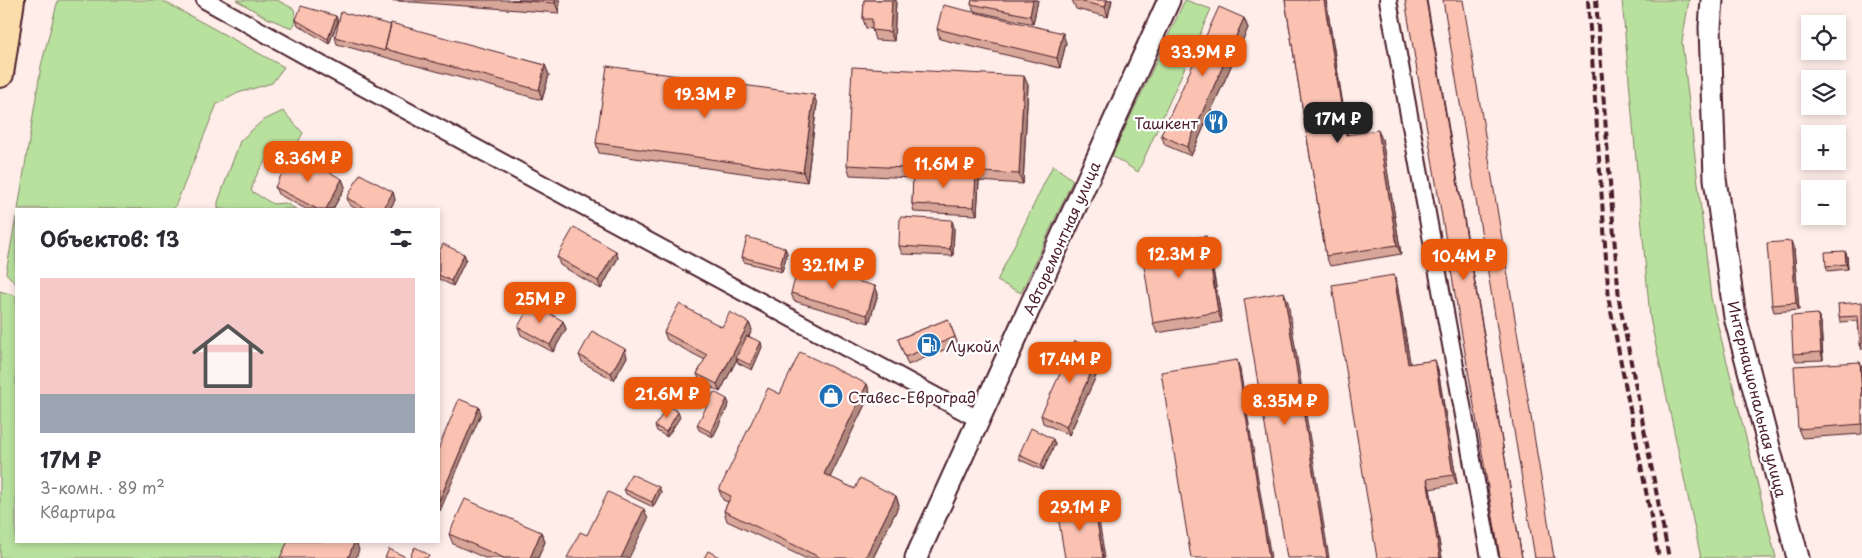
<!DOCTYPE html>
<html lang="ru">
<meta charset="utf-8">
<style>
body{margin:0;font-family:"Playpen Sans",sans-serif;background:#f2f2f3;color:#2b2b33;height:100vh;display:flex;flex-direction:column;font-size:19px;white-space:nowrap}
*{box-sizing:border-box;margin:0}
p{font-size:16px;color:#7c7c81}
.icon{flex:none;width:28px;height:28px;fill:none;stroke:currentColor;stroke-width:2;stroke-linecap:round;stroke-linejoin:round}
.map{position:relative;flex:1;overflow:hidden}
.sheet{position:absolute;left:15px;top:208px;width:425px;height:335px;display:flex;flex-direction:column;background:#fff;border-radius:0px;box-shadow:0 2px 8px #0003}
.sheet>*{flex:none}
.fabs{position:absolute;left:1801px;top:15px;display:grid;gap:10px}
.fabs a{display:grid;place-items:center;width:45px;height:45px;border-radius:0px;background:#fff;box-shadow:0 2px 8px #0003;font-size:25px}
.price{position:absolute;translate:-50% -42px;padding:0 11px;border-radius:10px;background:#ea580c;color:#fff;font-size:16px;line-height:32px;filter:drop-shadow(0 1px 2px #0008)}
.price::after{content:'';position:absolute;left:50%;top:30px;width:15px;height:11px;margin-left:-8px;background:inherit;clip-path:polygon(0 0,100% 0,50% 100%)}
.price.active{background:#222;color:#fff}
ul{padding:0;list-style:none}
li{display:grid;align-content:center;gap:10px;height:265px;padding:0 25px}
li+li{border-top:1px solid #e1e1e2}
li span{display:grid;place-items:center;height:155px;border-radius:0px;color:#555}
li>.icon{margin-inline-start:auto}
span .icon{width:90px;height:90px;fill:#fffc;stroke-width:1}
li b{font-size:21px}
h2{display:flex;justify-content:space-between;align-items:center;height:60px;padding:0 25px;font-size:21px}
.map>svg:first-child{display:block}
</style>
<div class="map">
<svg width="1862" height="558" viewBox="0 0 1862 558">
<rect width="100%" height="100%" fill="#feede8"/>
<filter id="ink" filterUnits="userSpaceOnUse"><feTurbulence type="fractalNoise" baseFrequency=".02" numOctaves="2"/><feDisplacementMap in="SourceGraphic" scale="10" xChannelSelector="R" yChannelSelector="G"/><feConvolveMatrix kernelMatrix="1 2 1 2 8 2 1 2 1" color-interpolation-filters="sRGB"/></filter>
<g filter="url(#ink)">
<!-- green -->
<path fill="#b8e19e" stroke="#818064" d="M58,0h103l123,67 -12,16 -34,10 -21,11 -43,105h-156l23,-143z
M236,0h41l17,9 2,13 -4,6 -25,-10z
M1185,0l26,9 -73,163 -26,-16z
M1622,0h67l-7,42 29,256 65,260h-75l-51,-240z
M283,111l20,22 -8,15 -16,-2c-13,13 -24,27 -28,45l22,13 12,-1 11,6h-78v-7l22,-61 22,-20z
M1053,165l20,15 -52,113 -24,-12z
M16,217v67l-10,-11z
M0,291l16,5v245h275l-7,17h-284z"/>
<g fill="none" stroke-linecap="round" stroke-linejoin="round">
<defs>
<path id="minor" d="M205,0l117,65 656,354
M1388,0l102,558"/>
<path id="tertiary" d="M1712,0l-2,27 5,152 20,138 63,241
M916,558l253,-558"/>
<path id="primary" d="M0,74l11,-74"/>
</defs>
<!-- minor casing -->
<use href="#minor" stroke="#4a1f2b" stroke-width="20"/>
<!-- tertiary casing -->
<use href="#tertiary" stroke="#4a1f2b" stroke-width="25"/>
<!-- primary casing -->
<use href="#primary" stroke="#4a1f2b" stroke-width="30"/>
<!-- minor -->
<use href="#minor" stroke="#fff" stroke-width="16"/>
<!-- tertiary -->
<use href="#tertiary" stroke="#fff" stroke-width="21"/>
<!-- primary -->
<use href="#primary" stroke="#faddab" stroke-width="26"/>
<!-- rail -->
<path stroke="#4a1f2b" stroke-width="4" stroke-dasharray="8 4" stroke-linecap="butt" d="M1588,0l21,301 50,257
M1596,0l23,300 50,258"/>
</g>
<!-- wall -->
<path fill="#d8a799" stroke="#4a1f2b" d="M385,0h175l-1,13z
M864,0h32l-2,41 -19,-1 -3,-11 -6,-1 -3,-9z
M972,0h66l-5,24 -59,-13 -3,-7z
M1072,0h40l-4,17 -32,-8z
M1285,0h41l22,135 34,4 19,115 -71,12 -4,-10z
M1244,18l4,10 -57,128 -26,-11 -4,-10z
M296,20l42,1 -9,23 -31,-19z
M391,25l154,40 4,10 -7,25 -205,-56 -2,-7z
M937,29l129,14 -6,25 -120,-29z
M1028,85l-5,99 -44,-3 -2,34 -63,-3 -2,-8 1,-26 -63,-3 -3,-10z
M817,104l-10,78 -208,-29 -3,-10z
M342,179l3,8 -12,22h-27l-28,-15 -3,-7z
M393,192l2,8 -5,9h-34l-6,-4 -3,-7z
M954,227l-1,29 -51,-2 -3,-8z
M1206,236l3,10 13,76 -65,11 -4,-10z
M785,248l2,5 -5,19 -38,-10 -2,-5z
M1794,248l5,62 -25,2 -2,-7z
M616,251l2,7 -17,31 -41,-24 -3,-8z
M1845,251l2,5 1,13 -20,2 -2,-5z
M439,252l25,2 2,5 -13,27 -14,-7z
M1394,275l3,9 13,80 25,-4 3,10 19,114 -27,5 12,69h-65z
M875,286l3,8 -9,29 -75,-22 -3,-8z
M1862,302v48l-2,-6 -2,-23 -18,1 -1,-5z
M948,319l10,25 -50,21 -10,-26z
M563,321l3,8 -13,23 -32,-17 -3,-8z
M1821,322l2,38 -27,1 -3,-7z
M749,323l3,7 -3,6 13,11 -10,23 -14,-7 -1,-4 -17,33 -20,-11 -3,-7 8,-14 -38,-20 -3,-8 58,-5z
M579,355l48,2 -13,23 -32,-18z
M1103,361l-34,74 -26,-12 -2,-8z
M1862,368v66l-60,4 -4,-9z
M867,384l3,10 -40,83 25,12 41,7 3,9 -26,53h-68l-78,-37 -3,-10 4,-9 -5,-2 -4,-10 61,-96z
M727,399l2,5 -16,33 -14,-7 -2,-5z
M680,417l-13,20 -10,-6 -2,-5z
M1055,444l-12,26 -23,-10 -1,-5z
M659,487l2,5 -8,15 -27,-13 -2,-5z
M541,532l4,10 -7,16h-53l-32,-14 -4,-10z"/>
<!-- shaded-wall -->
<path fill="#b0887d" stroke="#4a1f2b" d="M555,0h5l-1,13 -4,-10z
M892,0h4l-2,41 -4,-9z
M1033,0h5l-5,24 -3,-8z
M1107,0h5l-4,17 -3,-10z
M1324,0h2l23,145 -3,-10z
M1426,0h1l95,558z
M336,16l2,5 -9,23 -1,-5z
M1244,18l4,10 -57,128 -4,-9z
M1063,33l3,10 -6,25 -3,-10z
M545,65l4,10 -7,25 -3,-10z
M1024,76l4,9 -5,99 -4,-10z
M814,95l3,9 -10,78 -4,-10z
M1378,130l4,9 19,115 -4,-9z
M976,174l3,7 -2,34 -3,-8z
M342,179l3,8 -12,22h-7z
M393,192l2,8 -5,9h-7z
M952,220l2,7 -1,29 -3,-7z
M1206,236l3,10 13,76 -4,-10z
M1791,241l3,7 5,62 -3,-7z
M785,248l2,5 -5,19 -2,-5z
M616,251l2,7 -17,31 -3,-8z
M1845,251l2,5 1,13 -2,-5z
M464,254l2,5 -13,27 -2,-5z
M1394,275l3,9 15,90 -4,-10z
M875,286l3,8 -9,29 -2,-8z
M1284,292l4,10 41,256h-2z
M1818,314l3,8 2,38 -2,-8z
M563,321l3,8 -13,23 -3,-7z
M749,323l3,7 -32,62 -3,-8z
M761,342l1,5 -10,23 -2,-5z
M625,349l2,8 -13,23 -3,-7z
M1100,353l3,8 -34,74 -3,-8z
M1237,360l3,9 31,189h-2z
M1435,360l3,10 19,114 -4,-9z
M1860,362l2,6v28z
M867,384l3,10 -43,90 -3,-10z
M727,399l2,5 -16,33 -2,-5z
M479,407l2,7 -41,97 -1,-3v-7z
M678,412l2,5 -13,20 -1,-5z
M1053,439l2,5 -12,26 -2,-5z
M1427,479l3,10 12,69h-2z
M659,487l2,5 -8,15 -1,-5z
M896,496l3,9 -26,53h-8z
M1094,504l4,10 7,44h-2z
M644,509l4,10 -19,39h-8z
M541,532l4,10 -7,16h-8z
M355,541h1l3,9 -3,8h-8z"/>
<!-- building -->
<path fill="#fbc2b2" stroke="#4a1f2b" d="M511,0h44v3z
M864,0h28l-2,32 -18,-2v-11h-9z
M972,0h61l-3,16 -59,-12z
M1074,0h33l-2,7z
M1285,0h39l22,135 32,-5 19,115 -71,11z
M1405,0h21l96,558h-22z
M1443,0h20l91,558h-19z
M943,5l120,28 -6,25 -120,-29z
M301,6l35,10 -8,23 -32,-19z
M1219,7l25,11 -57,129 -26,-12z
M341,12l50,13 -6,24v2l-50,-14z
M391,23l154,42 -6,25 -154,-41z
M607,66l207,29 -11,77 -207,-29z
M852,67l172,9 -5,98 -172,-9z
M293,153l49,26 -16,30h-9l-42,-22z
M913,171l63,3 -2,33 -62,-3z
M360,174l33,18 -10,17h-16l-20,-11z
M900,217l52,3 -2,29 -51,-3z
M574,227l42,24 -18,30 -41,-24z
M1206,236l12,76 -65,11 -12,-77z
M747,237l38,11 -5,19 -38,-10z
M1791,241l5,62 -24,2 -5,-62z
M443,244l21,10 -13,27 -12,-6v-23z
M1845,251l1,13 -20,2 -1,-14z
M799,265l76,21 -8,29 -76,-22z
M1394,275l14,89 27,-4 18,115 -26,4 13,79h-63l-45,-273z
M1284,292l43,266h-40l-43,-259z
M1862,302v42h-2l-2,-28 -19,1 -1,-13z
M531,303l32,18 -13,24 -32,-18z
M679,304l43,23 8,-15 19,11 -32,61 -20,-10 10,-19 -43,-23z
M1818,314l3,38 -28,2 -2,-38z
M948,319l7,18 -50,20 -7,-18z
M592,331l33,18 -14,24 -32,-18z
M747,336l14,6 -11,23 -14,-7z
M1075,341l25,12 -34,74 -25,-12z
M800,352l67,32 -43,90 31,15 5,-11 36,18 -31,62h-44l-97,-47 7,-15 -12,-6 49,-102 12,6z
M1237,360l32,198h-78l-30,-186z
M1860,362l2,34v28l-64,5 -4,-63z
M714,392l13,7 -16,33 -14,-7z
M459,399l20,8 -40,94v-54z
M668,405l10,7 -12,20 -11,-6z
M1031,428l22,11 -12,26 -22,-10z
M631,474l28,13 -7,15 -28,-13z
M608,492l36,17 -23,49h-54l13,-26 7,3z
M465,499l76,33 -11,26h-26l-55,-24z
M1094,504l9,54h-38l-8,-48z
M288,541h67l-7,17h-68z
M415,547l14,8 -2,3h-18z
M389,549l19,9h-23z
M708,551l13,7h-17z"/>
</g>
<!-- icons -->
<defs>
<symbol id="restaurant-disc" viewBox="-11 -11 22 22"><circle r="9.5" fill="#1f6fb2" stroke="#fff"/><path d="M-5-6h1v4h1v-4h1v4h1v-4h1v5L-1.5 .5V6h-2V.5L-5-1ZM5-6V6H3V1.5H1.5Q1.5-4 5-6Z" fill="#fff"/></symbol>
<symbol id="fuel-disc" viewBox="-11 -11 22 22"><circle r="9.5" fill="#1f6fb2" stroke="#fff"/><path d="M-5.5-6h7V0h2V4h1.3V-2.5L3-4.5l.8-.8L6-3V5H2.5V1h-1V6h-7ZM-4.2-4.7v3.2H.2V-4.7Z" fill="#fff"/></symbol>
<symbol id="shop-disc" viewBox="-11 -11 22 22"><circle r="9.5" fill="#1f6fb2" stroke="#fff"/><path d="M-5-2.5h2.3a2.7 3.5 0 0 1 5.4 0H5L5.5 6h-11ZM-1.5-2.5h3a1.5 2.3 0 0 0-3 0Z" fill="#fff"/></symbol>
</defs>
<g fill-rule="evenodd">
<use href="#restaurant-disc" x="1202" y="108" width="28" height="28"/>
<use href="#fuel-disc" x="915" y="331" width="28" height="28"/>
<use href="#shop-disc" x="817" y="382" width="28" height="28"/>
</g>
<g text-anchor="middle" dominant-baseline="central" stroke-width="4.5" stroke-linejoin="round" paint-order="stroke">
<!-- poi labels -->
<g font-size="15" fill="#4a1f2b" stroke="#fff" text-anchor="start">
<text x="1198" y="122" text-anchor="end">Ташкент</text>
<text x="946" y="345">Лукойл</text>
<text x="848" y="396">Ставес-Евроград</text>
</g>
<!-- street labels -->
<g font-size="15" fill="#4a1f2b" stroke="#fff">
<text transform="translate(1061 238) rotate(-66)">Авторемонтная улица</text>
<text transform="translate(1758 399) rotate(76)">Интернациональная улица</text>
</g>
</g>
</svg>
<div class="fabs">
<a><svg class="icon" aria-label="locate" viewBox="0 0 24 24"><circle cx="12" cy="12" r="6"/><path d="M12 2v4M12 18v4M2 12h4M18 12h4"/></svg></a>
<a><svg class="icon" aria-label="layers" viewBox="0 0 24 24"><path d="M12 4l9 5-9 5-9-5zM3 14l9 5 9-5"/></svg></a>
<a>+</a>
<a>−</a>
</div>
<b class="price" style="left:1203px;top:77px">33.9M ₽</b>
<b class="price" style="left:705px;top:119px">19.3M ₽</b>
<b class="price active" style="left:1338px;top:144px">17M ₽</b>
<b class="price" style="left:308px;top:183px">8.36M ₽</b>
<b class="price" style="left:944px;top:189px">11.6M ₽</b>
<b class="price" style="left:1179px;top:279px">12.3M ₽</b>
<b class="price" style="left:1464px;top:281px">10.4M ₽</b>
<b class="price" style="left:833px;top:290px">32.1M ₽</b>
<b class="price" style="left:540px;top:324px">25M ₽</b>
<b class="price" style="left:1070px;top:384px">17.4M ₽</b>
<b class="price" style="left:667px;top:419px">21.6M ₽</b>
<b class="price" style="left:1285px;top:426px">8.35M ₽</b>
<b class="price" style="left:1080px;top:532px">29.1M ₽</b>
<section class="sheet">
<h2>Объектов: 13<svg class="icon" aria-label="filters" viewBox="0 0 24 24"><path d="M4 7h16M4 17h16"/><circle cx="9" cy="7" r="2"/><circle cx="15" cy="17" r="2"/></svg></h2>
<ul>
<li><span style="background:linear-gradient(#f6c9c9 75%,#9aa5b1 0)"><svg class="icon" aria-label="home" viewBox="0 0 24 24"><path d="M3 11l9-7 9 7M6 9v11h12V9"/></svg></span><div><b>17M ₽</b><p>3-комн. · 89 m²</p><p>Квартира</p></div></li>
</ul>
</section>
</div>
